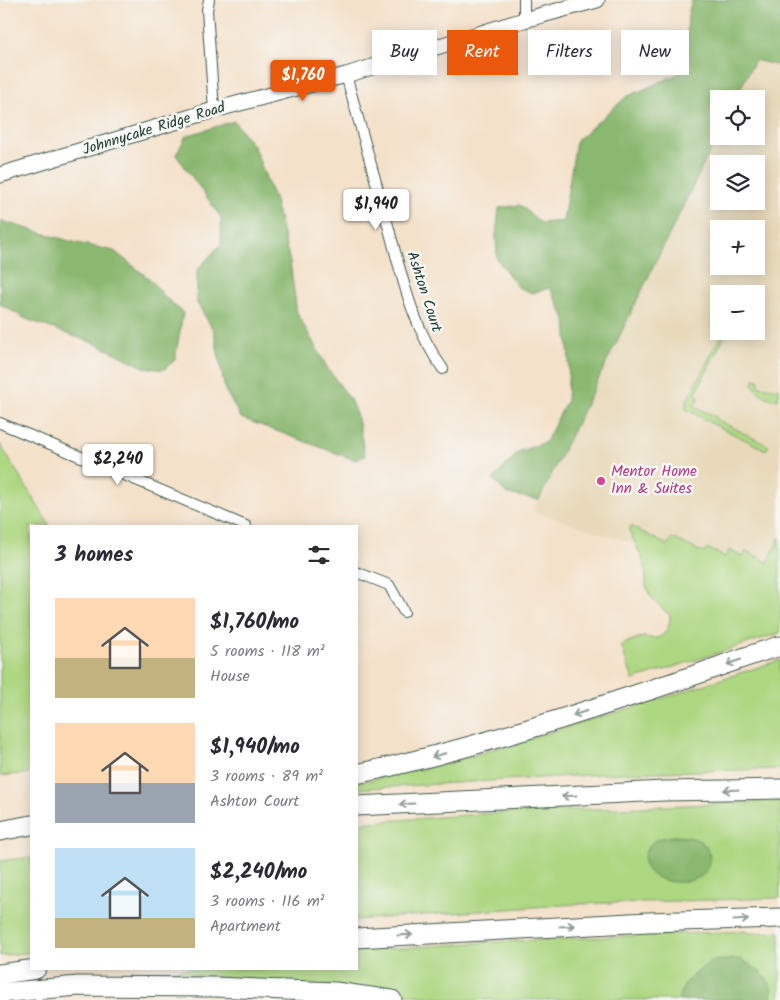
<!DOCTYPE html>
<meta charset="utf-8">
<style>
body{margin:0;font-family:Kalam,sans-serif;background:#f2f2f3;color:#2b2b33;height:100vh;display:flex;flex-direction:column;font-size:19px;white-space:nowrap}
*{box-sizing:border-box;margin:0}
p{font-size:16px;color:#7c7c81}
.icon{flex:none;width:28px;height:28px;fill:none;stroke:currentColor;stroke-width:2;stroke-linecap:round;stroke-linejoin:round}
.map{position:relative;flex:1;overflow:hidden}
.drawer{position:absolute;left:30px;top:525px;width:328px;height:445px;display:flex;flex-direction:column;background:#fff;border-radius:0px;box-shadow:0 2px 12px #0003}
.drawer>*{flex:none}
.banner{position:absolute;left:372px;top:30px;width:332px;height:45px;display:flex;gap:10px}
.fabs{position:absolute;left:710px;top:90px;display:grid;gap:10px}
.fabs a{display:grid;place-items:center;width:55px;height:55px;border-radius:0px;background:#fff;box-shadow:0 2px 12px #0003;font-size:25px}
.price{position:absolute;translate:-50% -42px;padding:0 11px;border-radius:5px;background:#fff;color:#222;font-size:16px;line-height:32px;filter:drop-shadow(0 1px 2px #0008)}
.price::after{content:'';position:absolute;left:50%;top:30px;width:15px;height:11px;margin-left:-8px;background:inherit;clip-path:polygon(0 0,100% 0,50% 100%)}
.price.active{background:#ea580c;color:#fff}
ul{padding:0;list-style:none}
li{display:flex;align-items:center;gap:15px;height:125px;padding:0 25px}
li span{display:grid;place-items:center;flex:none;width:140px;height:100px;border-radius:0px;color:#555}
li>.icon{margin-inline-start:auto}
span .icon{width:60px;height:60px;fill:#fffc;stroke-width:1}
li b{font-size:21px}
h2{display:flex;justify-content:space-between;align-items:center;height:60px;padding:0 25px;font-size:21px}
.chip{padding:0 18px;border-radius:0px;background:#fff;box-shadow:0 2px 12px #0003;font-size:18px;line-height:45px}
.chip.active{background:#ea580c;color:#fff}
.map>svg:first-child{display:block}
</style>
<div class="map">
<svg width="780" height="1000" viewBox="0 0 780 1000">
<rect width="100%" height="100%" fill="#f6f6f2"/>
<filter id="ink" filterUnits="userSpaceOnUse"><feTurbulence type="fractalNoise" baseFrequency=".02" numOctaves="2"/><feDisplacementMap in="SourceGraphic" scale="10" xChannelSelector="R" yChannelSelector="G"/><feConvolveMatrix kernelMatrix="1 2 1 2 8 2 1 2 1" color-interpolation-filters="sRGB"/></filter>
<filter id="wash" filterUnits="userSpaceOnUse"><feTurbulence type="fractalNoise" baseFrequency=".0096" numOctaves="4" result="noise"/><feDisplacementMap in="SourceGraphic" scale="20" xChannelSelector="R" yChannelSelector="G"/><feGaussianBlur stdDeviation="1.12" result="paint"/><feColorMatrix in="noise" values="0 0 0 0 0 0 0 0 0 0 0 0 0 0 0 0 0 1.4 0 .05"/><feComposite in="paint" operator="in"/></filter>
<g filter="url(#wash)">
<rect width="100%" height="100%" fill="#f4e1ca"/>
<!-- built -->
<path fill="#e8d9ba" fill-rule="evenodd" d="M755,59l25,7v526l-247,-81 186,-378v3h37v-37h-21zM719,164h37v37h-37zM719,229h37v37h-37zM719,294h37v37h-37z"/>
<!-- green -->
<path fill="#aed782" stroke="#668a5b" d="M723,331h4l-32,63 4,3 -5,9 22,11v2l53,27 -3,4 -53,-26 -27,-15v-7z
M754,379l5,1v6l21,3 -2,10c-10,1 -21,-6 -25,-16z
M0,444l50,82h-19v247l-31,3z
M631,526l36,19 5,-7 32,15 3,-5 18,9 4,-7 14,7 3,-6 22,11 12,-25v96l-147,47 -12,-35c7,-3 15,-7 23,-8 4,0 8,2 12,1 10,-2 14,-12 14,-22l-20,-20 -4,-11 -1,-20 -16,-35z
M780,660v109l-157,4 -267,16v-6l88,-19 213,-64z
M780,801v97l-204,6 -220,16v-97l123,-9z
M31,857v95l-31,4v-95z
M746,931l1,2 33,-1v68h-324l-113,-13 -194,-14 40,-4h167v-18l132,-9z"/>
<!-- forest -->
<path fill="#8ab870" stroke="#547a52" d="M692,0h88v66l-25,-6 -20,39h-16v34l-180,367 -32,-6 -14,-15 27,-28 26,-9 21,-42 2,-39 -3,-40 -16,-33 -18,5 -14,-6 -21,-28 -1,-23 3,-28 21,-3 21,18 22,-2 13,-80 50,-44 59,-26 3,-56z
M234,121l20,26 21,54 15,61 7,51 31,56 22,30 8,20 7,37 -10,4 -114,-42 -16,-28 -11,-59 -17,-28v-33l24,-26v-27l-45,-62 10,-19z
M1,221l72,21 41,9 37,29 14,17 18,16 -8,47 -12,10 -19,-3 -48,-23 -70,-25 -26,-15v-82z
M674,836c15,1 30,1 35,17 12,41 -79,37 -63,-2 5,-12 17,-14 28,-15z
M741,959c16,11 34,19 30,41h-93l7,-17 25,-22z"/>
</g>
<g filter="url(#ink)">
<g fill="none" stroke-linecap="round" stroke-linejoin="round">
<defs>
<path id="minor" d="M209,0l-2,10 7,100
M524,0v20
M346,75c14,51 28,102 43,154 13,48 24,99 54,140
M0,423l246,103
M356,572l33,13 15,27"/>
<path id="secondary" d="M0,175l214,-65 132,-35 178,-55 73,-20"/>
<path id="motorway" d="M356,774c105,-22 207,-55 309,-89 39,-12 76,-28 115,-39
M356,806l308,-15 116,-2
M0,831l31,-6
M356,938l292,-16 132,-4
M0,974l36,-5
M0,993l78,-7 136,1 121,5 57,8"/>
</defs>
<!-- minor casing -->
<use href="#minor" stroke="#3f564a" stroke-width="12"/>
<!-- secondary casing -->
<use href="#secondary" stroke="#3f564a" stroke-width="17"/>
<!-- motorway casing -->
<use href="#motorway" stroke="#3f564a" stroke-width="21"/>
<!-- minor -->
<use href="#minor" stroke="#fff" stroke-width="10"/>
<!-- secondary -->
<use href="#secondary" stroke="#fff" stroke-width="15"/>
<!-- motorway -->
<use href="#motorway" stroke="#fff" stroke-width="19"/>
</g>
<!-- one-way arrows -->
<defs><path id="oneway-shaft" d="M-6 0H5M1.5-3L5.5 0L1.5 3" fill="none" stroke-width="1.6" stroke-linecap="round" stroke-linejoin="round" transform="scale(1.25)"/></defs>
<g stroke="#8f9e9a">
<use href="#oneway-shaft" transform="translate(734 662) rotate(161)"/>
<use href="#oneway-shaft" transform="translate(580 713) rotate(162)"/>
<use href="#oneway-shaft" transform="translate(439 755) rotate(165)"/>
<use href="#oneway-shaft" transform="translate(731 790) rotate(179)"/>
<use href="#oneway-shaft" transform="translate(569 796) rotate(177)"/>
<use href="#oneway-shaft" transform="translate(407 804) rotate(177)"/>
<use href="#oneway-shaft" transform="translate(741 920) rotate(-3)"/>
<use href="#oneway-shaft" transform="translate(567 926) rotate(-3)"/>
<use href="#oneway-shaft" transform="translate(405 935) rotate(-3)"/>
</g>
</g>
<!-- markers -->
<circle fill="#d1479c" stroke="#f6f6f2" stroke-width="2" cx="601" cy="481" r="5"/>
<g text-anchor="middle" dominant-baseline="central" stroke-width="5" stroke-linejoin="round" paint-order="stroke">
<!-- street labels -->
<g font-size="15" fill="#1f3d34" stroke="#f6f6f2">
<text transform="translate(154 129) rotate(-17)">Johnnycake Ridge Road</text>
<text transform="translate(424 292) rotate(72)">Ashton Court</text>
</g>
<!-- hotel labels -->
<g font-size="15" fill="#b23c85" stroke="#f6f6f2" text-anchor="start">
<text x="611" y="472">Mentor Home<tspan x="611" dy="17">Inn &amp; Suites</tspan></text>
</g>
</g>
</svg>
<div class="fabs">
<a><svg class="icon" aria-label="locate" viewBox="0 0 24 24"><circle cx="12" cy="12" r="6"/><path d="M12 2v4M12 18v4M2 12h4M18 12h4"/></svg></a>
<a><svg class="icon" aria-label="layers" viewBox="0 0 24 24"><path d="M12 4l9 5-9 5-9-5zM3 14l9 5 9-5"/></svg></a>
<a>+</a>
<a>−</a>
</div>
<b class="price active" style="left:303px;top:102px">$1,760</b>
<b class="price" style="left:376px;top:231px">$1,940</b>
<b class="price" style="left:118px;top:486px">$2,240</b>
<div class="banner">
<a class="chip">Buy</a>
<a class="chip active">Rent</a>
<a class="chip">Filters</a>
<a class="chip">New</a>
</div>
<section class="drawer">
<h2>3 homes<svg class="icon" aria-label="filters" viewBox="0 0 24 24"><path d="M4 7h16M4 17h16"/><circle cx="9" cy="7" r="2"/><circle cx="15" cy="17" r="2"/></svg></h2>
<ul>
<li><span style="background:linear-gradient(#ffd9b3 60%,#c2b280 0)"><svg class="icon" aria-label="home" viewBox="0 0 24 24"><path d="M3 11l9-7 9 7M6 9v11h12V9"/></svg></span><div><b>$1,760/mo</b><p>5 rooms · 118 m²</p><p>House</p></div></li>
<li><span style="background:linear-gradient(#ffd9b3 60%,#9aa5b1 0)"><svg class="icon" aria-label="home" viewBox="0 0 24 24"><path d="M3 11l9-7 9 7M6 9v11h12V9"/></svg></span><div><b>$1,940/mo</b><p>3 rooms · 89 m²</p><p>Ashton Court</p></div></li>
<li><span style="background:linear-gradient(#bfe0f5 70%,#c2b280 0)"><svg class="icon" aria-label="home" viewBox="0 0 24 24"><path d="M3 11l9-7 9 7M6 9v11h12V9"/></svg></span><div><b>$2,240/mo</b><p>3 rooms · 116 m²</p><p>Apartment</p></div></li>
</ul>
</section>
</div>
